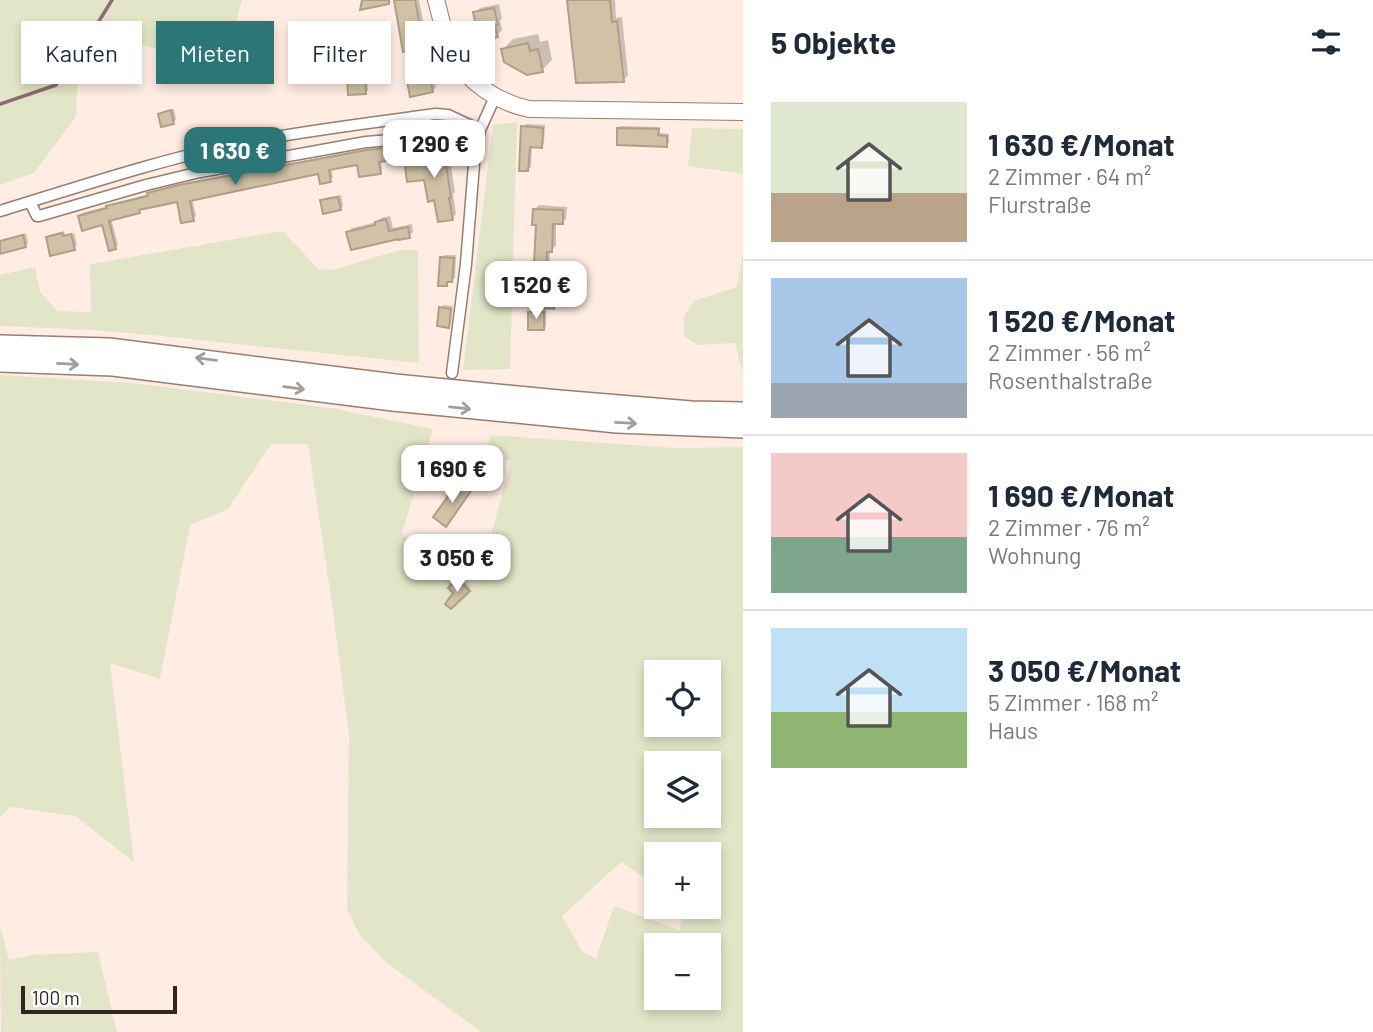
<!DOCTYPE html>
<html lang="de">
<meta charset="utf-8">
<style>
body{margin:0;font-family:Barlow,sans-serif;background:#f6f6f7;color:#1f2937;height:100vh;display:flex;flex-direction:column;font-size:26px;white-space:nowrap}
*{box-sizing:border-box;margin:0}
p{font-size:23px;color:#747a83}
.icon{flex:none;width:38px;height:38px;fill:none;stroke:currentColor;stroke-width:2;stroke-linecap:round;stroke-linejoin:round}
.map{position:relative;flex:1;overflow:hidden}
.panel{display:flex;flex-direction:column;background:#fff;width:630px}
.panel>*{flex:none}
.banner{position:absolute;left:21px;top:21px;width:616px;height:63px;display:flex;gap:14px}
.tools{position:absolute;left:644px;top:660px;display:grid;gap:14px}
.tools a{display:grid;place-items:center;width:77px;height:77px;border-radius:0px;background:#fff;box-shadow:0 4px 10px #0003;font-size:35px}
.scale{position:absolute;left:21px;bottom:18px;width:156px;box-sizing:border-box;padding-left:7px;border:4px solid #30261f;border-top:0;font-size:19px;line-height:24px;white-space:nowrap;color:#30261f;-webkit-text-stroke:5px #fff;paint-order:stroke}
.price{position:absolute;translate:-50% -60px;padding:0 16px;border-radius:14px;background:#fff;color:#222;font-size:23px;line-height:46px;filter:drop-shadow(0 2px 4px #0008)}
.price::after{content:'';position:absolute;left:50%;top:42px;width:21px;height:16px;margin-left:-10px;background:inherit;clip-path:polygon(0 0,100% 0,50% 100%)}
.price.current{background:#2c7678;color:#fff}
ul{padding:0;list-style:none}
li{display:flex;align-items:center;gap:21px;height:175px;padding:0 28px}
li+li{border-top:2px solid #e0e1e3}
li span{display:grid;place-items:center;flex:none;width:196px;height:140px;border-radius:0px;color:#555}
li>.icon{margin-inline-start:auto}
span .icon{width:84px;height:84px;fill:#fffc;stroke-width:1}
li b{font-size:30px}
h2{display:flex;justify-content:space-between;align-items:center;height:84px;padding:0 28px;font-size:30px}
.pill{padding:0 24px;border-radius:0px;background:#fff;box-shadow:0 4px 10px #0003;font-size:24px;line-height:63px}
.pill.current{background:#2c7678;color:#fff}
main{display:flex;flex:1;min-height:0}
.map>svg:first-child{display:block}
</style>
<main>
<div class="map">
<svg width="743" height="1032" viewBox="0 0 743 1032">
<rect width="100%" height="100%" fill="#ffede3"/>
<!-- green -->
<path fill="#e3e5c8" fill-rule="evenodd" d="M0,0h242l-18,64 -126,-29 -20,32 -2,50 -42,56 -34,12z
M517,122l-7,247 -47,1 30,-245z
M692,128l51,1v45l-55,-8z
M283,231l35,38 14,1 68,-20h18l1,113 -267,-28 -60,-5 -92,-4v-51l35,-8 5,25 18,19 33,1 -1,-48z
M743,250v124l-8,-31 -38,2 -13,-9v-20l10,-15 43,-14z
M0,375l133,8 198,25 102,21 -31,104 19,18 58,19 -5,17 8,-18 29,-108 -24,-9 3,-17 186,13 67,-1v585h-262l-94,-69 -28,-29 -12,-25 2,-175 -19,-144 -22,-146h-37l-43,65 -38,16 -30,154 -50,-16 24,199 -59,-46 -65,-9 -10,11zM656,672h53v52h-53zM656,763h53v53h-53zM656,854h53v52l-22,1 -8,23 -65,-24 -18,53 -14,-8 -20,-35 59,-54 35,23zM656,945h53v53h-53z
M0,925l9,35 22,-5 67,-3 19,80h-116z"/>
<!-- shadow -->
<path fill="#0003" d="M396,0h23l17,87 -4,4 -24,-15 4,-5z
M568,0h47l1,18 6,-1 6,58 -5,5z
M499,4l3,14 -2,3 2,9 -5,5 -22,-22 5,-5z
M320,28l28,6 -2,8 -3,2 -26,-13z
M538,34l2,8 8,-2 4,20 -10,10 -39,-21 10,-10z
M367,75l1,15 -3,3 -16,-15 3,-2z
M174,109l2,10 -2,3 -14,-8 3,-3z
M526,124l19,1 -1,18 -3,3 -9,-1 -1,22 -3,2 -5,-42z
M621,126l39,1v6l9,1v9l-3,2 -47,-16z
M447,140l8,52 -2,2 3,20 -4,4 -16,-20 -10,-20 -19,-12 4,-4 18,-3 -2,-13 4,-4z
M399,145l1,10 -3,3 -16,2 1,10 -2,3 -21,-10 -28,5 2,9 -3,3 -10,-8 -128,26 4,18 -3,3 -14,-19 -37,9 -3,2 -28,7 7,27 -3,2 -12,-24 -23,-7 2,-3 26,-7 3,-2 38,-10 3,-3 31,-8 188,-35z
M341,195l2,11 -3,3 -18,-8 3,-3z
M539,205l28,2 -1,12 -4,4 -6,-1v24l-6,4 -1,32 -4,4 -13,-22 4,-4 1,-37 -2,-14z
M390,216l3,12 19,-4 1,8 -4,4 -61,-4 4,-4 25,-6 4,-4z
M64,231l1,4 9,-2 3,12 -3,3 -27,-11 3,-2z
M26,233l2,10 -3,2 -25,7v-12z
M445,255h11l-1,23 -9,6 -4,-27z
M548,294h8v10l-3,3h-7v19l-3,3 -14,-17 3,-2h12l1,-13z
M444,305l9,1 -2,17 -3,3 -7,-18z
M471,480l5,3 -26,37 5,-31 4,-4 5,4z
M460,578l10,10 -19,19 4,-14 -5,-5z"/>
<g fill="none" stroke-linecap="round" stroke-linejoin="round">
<!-- stream -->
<path stroke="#8c6c74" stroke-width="3.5" d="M0,104l56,-19 30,-43 26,-42"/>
</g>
<!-- building -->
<path fill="#d0c1a7" stroke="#aea086" stroke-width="2" d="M362,0h27v4l-29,6z
M394,0h21l18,92 -23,5 -4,-22 5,-1 -5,-23 -3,1z
M567,0h43l2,22 5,-1 7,61 -48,1z
M494,8l4,17h-3l3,12 -19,4 -6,-29z
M316,30l30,7 -2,9 -31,-6z
M528,43l2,8 8,-2 5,23 -16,3 -23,-13 -3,-13z
M336,66h9v14h-9z
M365,77l1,17 -18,1 -1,-17z
M171,110l3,14 -13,3 -3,-13z
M521,126l22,2 -1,20 -12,-1 -2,24h-9z
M617,128l42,1 -1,6 9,1v11l-50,-2z
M443,144l8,54h-2l4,22 -15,2 -4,-22 -6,2 -4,-22 -17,2 -2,-17 22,-3 -2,-17z
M396,147l2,12 -19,3 2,12 -22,3 -2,-12 -28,5 2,12 -11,2 -2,-10 -128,27 4,20 -13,2 -4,-21 -38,8 1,3 -31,8 7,28 -7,2 -7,-26 -20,6 -4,-15 29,-8 -1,-2 42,-10 -1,-3 32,-8 188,-35z
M338,197l3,13 -18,4 -3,-14z
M533,209l30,1v14h-10l-1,28h-5l-1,36 -17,-1 1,-24 4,1 2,-39h-4z
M386,219l3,12 19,-4 2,11 -12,2v-1l-47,11 -5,-18 29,-7v-3z
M62,233l1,3 8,-2 4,16 -25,6 -4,-19z
M23,235l3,12 -26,7v-13z
M440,257l14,1 -2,24h-5v4h-9z
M543,296l11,1v12l-11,-1z
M439,307l12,2 -2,19 -12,-2z
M528,312h16v18h-16z
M466,483l7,5 -27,39 -13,-10 21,-29 5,5z
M456,579l14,12 -19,18 -6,-5 8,-11 -5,-5z"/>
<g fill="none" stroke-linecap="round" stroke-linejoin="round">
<defs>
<path id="street" d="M30,202l7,14h2l107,-31 54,-13 166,-30 86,-7 5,2 18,15
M0,211c78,-24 156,-50 236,-67 66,-13 133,-21 200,-30l12,1 32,15
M452,373l14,-109 9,-112 5,-22 15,-33"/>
<path id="secondary" d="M436,0c5,17 8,36 16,53 15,29 45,49 77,56l214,3"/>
<path id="highway" d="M0,345l109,3 286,36 164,16 132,11 52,1
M0,362l113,4 280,35 224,22 126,5"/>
</defs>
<!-- street casing -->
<use href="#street" stroke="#977e6e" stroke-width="13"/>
<!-- secondary casing -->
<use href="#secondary" stroke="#977e6e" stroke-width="18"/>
<!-- highway casing -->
<use href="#highway" stroke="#977e6e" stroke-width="22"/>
<!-- street -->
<use href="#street" stroke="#fff" stroke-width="10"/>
<!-- secondary -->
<use href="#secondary" stroke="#fff" stroke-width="16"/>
<!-- highway -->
<use href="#highway" stroke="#fff" stroke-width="19"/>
</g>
<!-- one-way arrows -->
<defs><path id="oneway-shaft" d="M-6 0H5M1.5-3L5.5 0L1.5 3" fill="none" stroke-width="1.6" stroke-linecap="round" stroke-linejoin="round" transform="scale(1.75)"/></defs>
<g stroke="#a29d9a">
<use href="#oneway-shaft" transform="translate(206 359) rotate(-173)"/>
<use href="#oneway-shaft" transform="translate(68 364) rotate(3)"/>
<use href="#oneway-shaft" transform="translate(294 388) rotate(8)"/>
<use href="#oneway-shaft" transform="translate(460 408) rotate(6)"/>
<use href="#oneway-shaft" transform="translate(626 423) rotate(3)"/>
</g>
</svg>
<div class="tools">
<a><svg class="icon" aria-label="locate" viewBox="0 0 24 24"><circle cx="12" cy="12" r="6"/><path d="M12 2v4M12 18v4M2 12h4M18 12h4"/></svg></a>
<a><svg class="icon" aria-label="layers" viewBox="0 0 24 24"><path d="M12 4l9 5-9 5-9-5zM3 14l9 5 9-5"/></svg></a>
<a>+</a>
<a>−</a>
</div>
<div class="scale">100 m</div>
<b class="price" style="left:434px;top:180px">1 290 €</b>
<b class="price current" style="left:235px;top:187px">1 630 €</b>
<b class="price" style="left:536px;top:321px">1 520 €</b>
<b class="price" style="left:452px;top:505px">1 690 €</b>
<b class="price" style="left:457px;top:594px">3 050 €</b>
<div class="banner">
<a class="pill">Kaufen</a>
<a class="pill current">Mieten</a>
<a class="pill">Filter</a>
<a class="pill">Neu</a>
</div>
</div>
<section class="panel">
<h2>5 Objekte<svg class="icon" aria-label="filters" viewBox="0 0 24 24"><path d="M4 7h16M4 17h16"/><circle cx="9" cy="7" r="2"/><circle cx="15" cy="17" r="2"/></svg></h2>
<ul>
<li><span style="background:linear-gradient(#dfe7d0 65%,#b9a48a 0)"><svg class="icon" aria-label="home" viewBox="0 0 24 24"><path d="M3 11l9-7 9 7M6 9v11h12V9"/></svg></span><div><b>1 630 €/Monat</b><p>2 Zimmer · 64 m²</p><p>Flurstraße</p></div></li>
<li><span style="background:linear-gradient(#a9c7e8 75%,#9aa5b1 0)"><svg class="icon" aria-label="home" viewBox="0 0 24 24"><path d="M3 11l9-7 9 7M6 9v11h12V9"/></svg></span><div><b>1 520 €/Monat</b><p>2 Zimmer · 56 m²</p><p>Rosenthalstraße</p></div></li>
<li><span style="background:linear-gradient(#f6c9c9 60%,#7fa58c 0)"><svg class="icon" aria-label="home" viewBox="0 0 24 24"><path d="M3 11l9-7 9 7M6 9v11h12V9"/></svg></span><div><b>1 690 €/Monat</b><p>2 Zimmer · 76 m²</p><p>Wohnung</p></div></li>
<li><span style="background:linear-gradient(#bfe0f5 60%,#8fb573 0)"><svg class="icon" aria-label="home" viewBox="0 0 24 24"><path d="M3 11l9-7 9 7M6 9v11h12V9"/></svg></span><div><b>3 050 €/Monat</b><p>5 Zimmer · 168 m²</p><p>Haus</p></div></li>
</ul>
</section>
</main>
